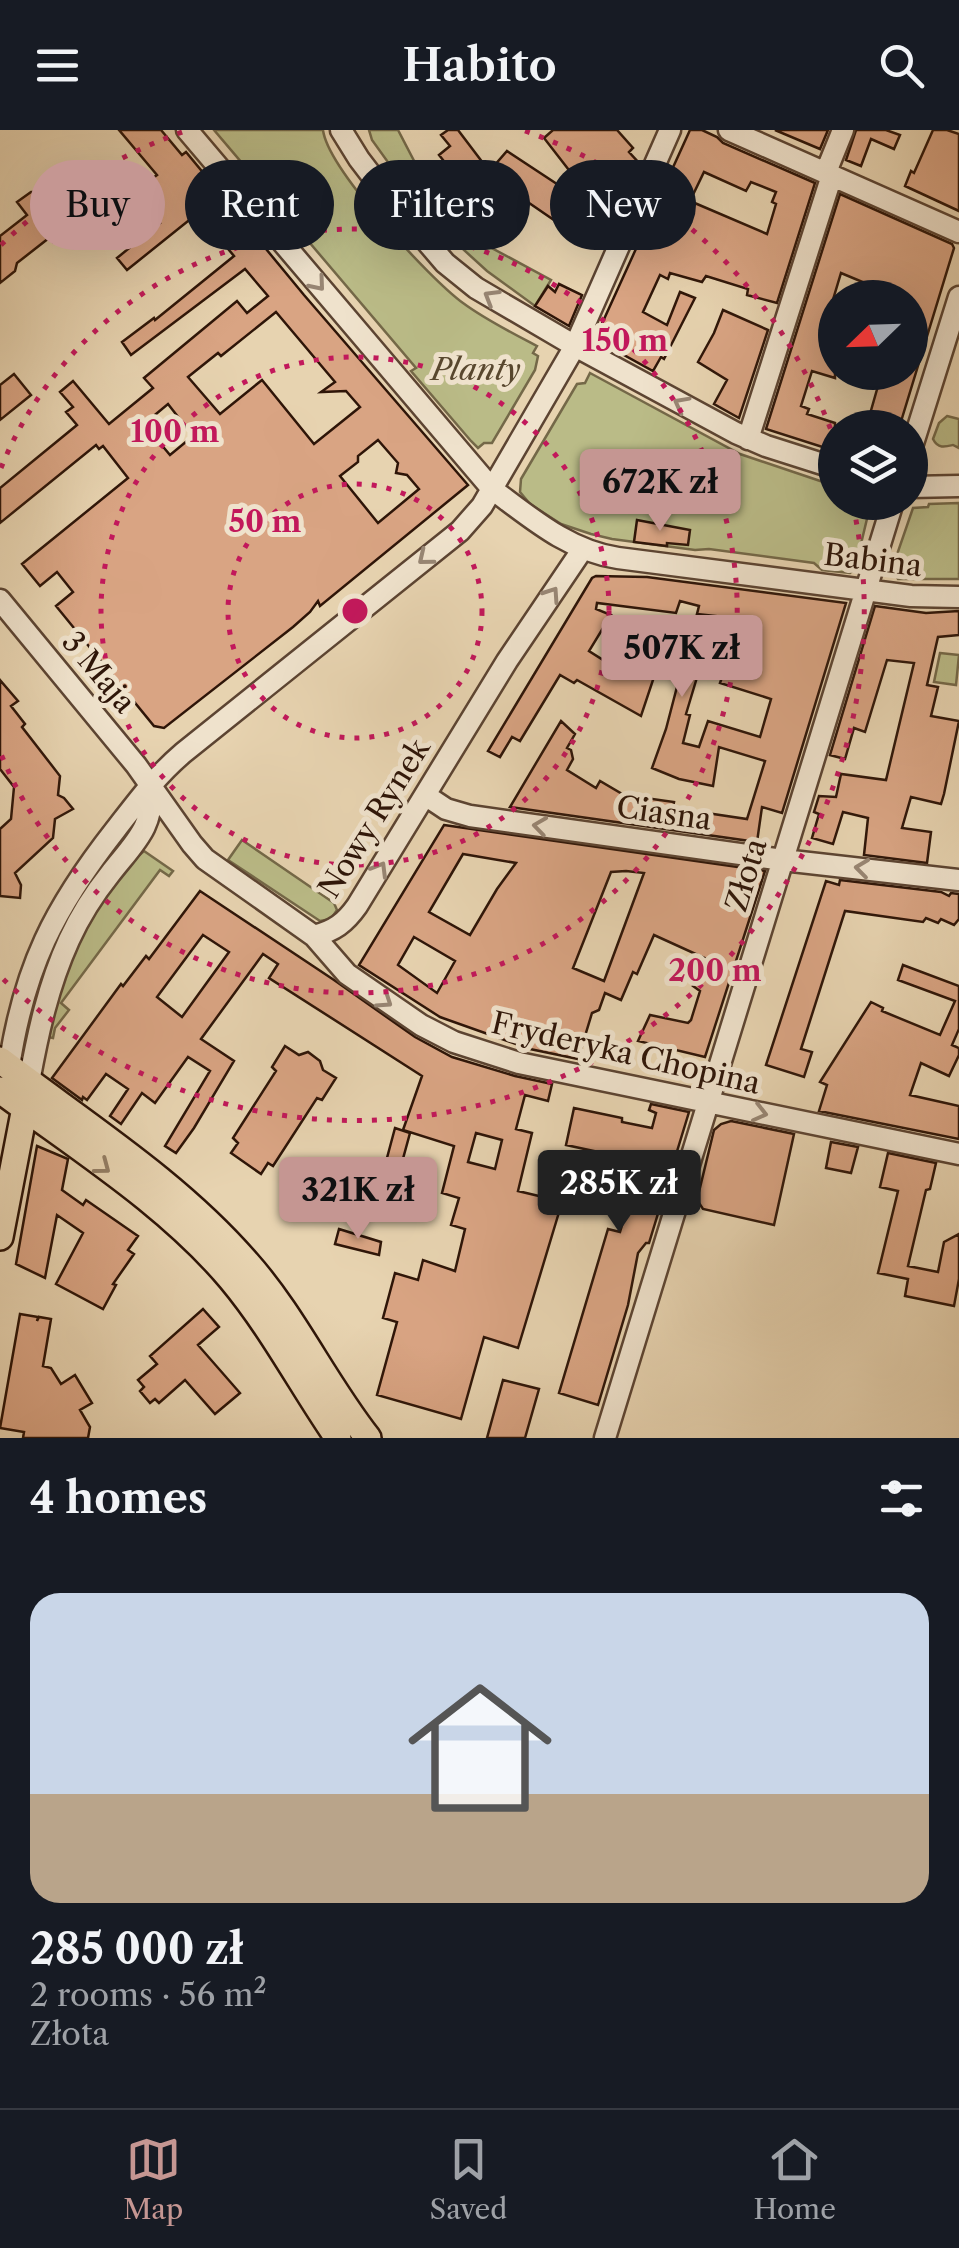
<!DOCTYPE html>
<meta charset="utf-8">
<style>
body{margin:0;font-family:"Libre Caslon Text",serif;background:#20242c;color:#f1f3f6;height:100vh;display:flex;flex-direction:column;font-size:38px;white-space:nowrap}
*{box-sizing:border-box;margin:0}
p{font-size:32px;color:#9ea1a6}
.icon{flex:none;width:55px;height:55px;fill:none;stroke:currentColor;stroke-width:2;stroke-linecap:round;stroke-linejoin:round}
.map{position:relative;height:1308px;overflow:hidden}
.side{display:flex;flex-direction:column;background:#171b24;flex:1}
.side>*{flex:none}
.hud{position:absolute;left:30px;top:30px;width:900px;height:90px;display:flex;gap:20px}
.needle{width:65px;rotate:247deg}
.buttons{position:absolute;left:818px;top:150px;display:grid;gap:20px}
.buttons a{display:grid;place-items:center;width:110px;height:110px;border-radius:50%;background:#171b24;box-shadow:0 10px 40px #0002;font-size:50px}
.price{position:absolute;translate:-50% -85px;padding:0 22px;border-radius:10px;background:#c59692;color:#111;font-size:32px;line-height:65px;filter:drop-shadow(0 2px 5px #0008)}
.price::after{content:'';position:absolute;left:50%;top:60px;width:30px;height:22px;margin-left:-15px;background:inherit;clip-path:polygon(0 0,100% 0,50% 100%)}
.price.active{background:#222;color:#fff}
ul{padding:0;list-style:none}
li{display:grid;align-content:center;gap:20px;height:530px;padding:0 30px}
li span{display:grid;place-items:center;height:310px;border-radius:30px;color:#555}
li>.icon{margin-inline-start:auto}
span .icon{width:180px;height:180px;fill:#fffc;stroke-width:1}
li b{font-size:42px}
h2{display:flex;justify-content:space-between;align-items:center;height:120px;padding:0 30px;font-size:42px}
.pill{padding:0 35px;border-radius:45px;background:#171b24;box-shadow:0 10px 40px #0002;font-size:35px;line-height:90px}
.pill.active{background:#c59692;color:#111}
header{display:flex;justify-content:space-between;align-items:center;height:130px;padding:0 30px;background:#171b24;font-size:45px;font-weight:600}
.menu{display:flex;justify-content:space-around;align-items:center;height:140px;border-top:2px solid #363941;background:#171b24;font-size:28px;color:#9ea1a6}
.menu a{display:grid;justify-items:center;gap:5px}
.menu .active{color:#c59692}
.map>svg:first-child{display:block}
</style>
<header><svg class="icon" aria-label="menu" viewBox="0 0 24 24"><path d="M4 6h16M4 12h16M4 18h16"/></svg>Habito<svg class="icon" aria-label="search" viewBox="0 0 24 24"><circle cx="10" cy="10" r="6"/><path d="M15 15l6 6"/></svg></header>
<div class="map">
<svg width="959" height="1308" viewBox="0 0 959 1308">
<rect width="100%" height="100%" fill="#e7d3b0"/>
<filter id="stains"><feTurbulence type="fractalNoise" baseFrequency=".002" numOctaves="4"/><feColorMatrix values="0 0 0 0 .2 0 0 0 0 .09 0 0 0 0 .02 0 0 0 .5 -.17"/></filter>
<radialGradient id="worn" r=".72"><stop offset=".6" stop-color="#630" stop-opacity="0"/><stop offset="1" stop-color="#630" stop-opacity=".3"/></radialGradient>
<!-- green -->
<path fill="#babb87" stroke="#746848" stroke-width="2.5" d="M214,0h109c5,39 107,149 140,173 23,17 49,30 74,43l-4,7 5,3 -3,14 -43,73h-8l-6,5 -7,-7 -60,-70 5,-3z
M369,0h29l25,48 65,68 63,34 -16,26 -48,-35 -34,-31 -1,-9 -50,-57 -7,-2 -23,-32z
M590,243l150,81 95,32v16h36l-16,67 -5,4 -28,-3 -8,-7 -105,-14 -14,1 -83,-11 -21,-5 -30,-10 -31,-20 -10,-12 1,-13 56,-95 8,-1z
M947,286l12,3v29l-6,-3c-8,2 -15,4 -20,-6l6,-16z
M959,373v76h-61l-6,-10 21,-61 15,-1 1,-3z
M940,523l19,2 -3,30 -22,-3z
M242,710l92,63 3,7 -6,9 -11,2 -92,-61z
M144,721l29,20 -4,5 -9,-6 -99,133 8,7 -14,18 -2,10 -5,-1c14,-67 42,-141 96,-186z"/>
<!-- building -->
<path fill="#d9a483" stroke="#2e1508" stroke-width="2.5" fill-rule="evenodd" d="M119,0h42l21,25 4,-3 118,143 164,190 -148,121 -2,-5 -8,11 -17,15 -129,101 -10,-2 -98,-120 17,-14 -16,-20 -17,14 -18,-22 106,-86 -25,-32 -4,3 -3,-4 -96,78v-35l77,-63 -11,-13 7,-5 -13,-15 13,-11 36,43 44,-36 -9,-10 93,-77 10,12 21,-17 -23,-27 -114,86 -9,-13 32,-24 1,2 79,-64 -36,-43 -71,57 -10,-12 43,-35 -24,-32 21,-16zM276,182l59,70 -14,10 25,-1 14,16 -46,37 -52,-64 -42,34 -32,-37 30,-24 3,3zM168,274l25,32 -23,19 -26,-31zM378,310l20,23 -2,10 11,2 12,14 -41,34 -38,-47 18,-14v-6z
M448,0h10l25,33 -24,17 -20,-25 11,-9 -9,-11z
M553,0h64l16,18 -4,4 10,11 -7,6 -8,-1v8l-8,6 -8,-10 -3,3 -2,-2 -17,19 -42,-54z
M690,0h12l15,7 6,6 92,40 -38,120 -30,-8 1,-6 -42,-13 -4,6 -32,-9 -2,6 -8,-4 -17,37 24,13 13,-33 15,6 -31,61 -3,-2 -8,14 -58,-32zM704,42l42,19 5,-9 25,10 -4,10 4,2 -9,30 -77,-33z
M775,0h53l-8,19z
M856,0h30l14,5 -6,14 -23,-10 -10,27 -15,-6z
M933,0h14l12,4v77l-54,-25 6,-15 3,2z
M507,21l94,62 -18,27 -96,-66z
M448,53l10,12 -9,9 -11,-13z
M45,56l13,18 3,-2 17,22 -25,18 -4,-4 -32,25 -2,8 -15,12v-47l27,-21 -10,-13 14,-10h6z
M840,64l112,50 2,4 -55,180h-33l16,-56h28v-74h-50l5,-15 -24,-10 -18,60 12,4v41l-23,-7 -11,35 8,3 -2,5 28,9v28l-69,-22z
M559,154l23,11 -13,31 -34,-20 13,-20 7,6z
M723,180l45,20 -29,88 -25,-14 13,-24 -29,-18 16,-29z
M14,244l17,21 -31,25v-35z
M637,390l53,10 -2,15 -21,-2v3l-33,-4z
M596,446l51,1 199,26 -64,210 -20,-6 -5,35 -247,-35 51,-86 14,13 -8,14 4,2 2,9 -6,11 29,18 4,-7 24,14 50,7 -1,6 74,11 18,-58 -46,-14 -6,39 -34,-7 -27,-11 14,-39 18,-69 17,4 -15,50 4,1 -7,28 16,4 9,-26 52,16 11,-38 -51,-16 8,-23 11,4 13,-44 -55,-6 2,-8 -19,-5 -4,12 -79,-10 -1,6 15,6 -22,36 30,19 16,-47 33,12 -27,81 -64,-36 -3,3 -14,-8 -40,66 -8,-4 -12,20 -12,-6 104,-173z
M875,476l51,7 33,-2v24l-21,2 -11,48 11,2 -7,29 28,5 -15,73 -3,10 -30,-7 -9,31 29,4 -4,31 -63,-8 4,-37 -25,-6 -10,32 -21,-6 7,-24 -5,-2 5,-16 17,1 5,-23 45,6 28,-117 -27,-3 -22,72 -11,-4 -9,31 -15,-4z
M0,550l18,21 -7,5 14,18 -3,3 38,49 -2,19 6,3 9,11 -18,10 -2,19 -38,35 6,12 -1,13 -20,-2v-67l11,-10 3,-32 -14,-18z
M444,695l321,46 -60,186 -67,-16 12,-26 38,8 3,-3 9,-29 -7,-5 15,-20 -2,-2 3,-4 -55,-25 -17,39 -4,-2 -12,28 -16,-7 -6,17 -7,3 -14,46 -48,-10 -90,-32 -81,-52zM463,724l53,9 -19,26 -27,46 -41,-23zM626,741l18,2 -40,108 -31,-13 38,-96zM414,807l41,24 -18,32 -39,-28z
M840,750l101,12 8,4 2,-3 8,1v25l-5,6 -13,-6 -3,4 -12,-5 -3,4 -78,-11 -44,138 11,3 -8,25 -38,-12 60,-184 13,4z
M200,761l134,89 81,57 37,20 63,19 37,8 -4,17 -23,-6 -9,34 16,4 -14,58 25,6 9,-34 19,5 -8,31 -45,149 -34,-11 -23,82 -84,-24 20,-73 -14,-4 12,-45 23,7 5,-20 32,11 10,-42 -14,-4 8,-27 -17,-5 12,-47 -51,-16 19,-54 -153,-98 9,-14 -15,-10 -62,85 33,22 -40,67 -18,25 -11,-7 45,-75 -22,-14 -33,46 -13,-10 -21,31 -11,-8 18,-27 -22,-15 -19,26 -4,-3 -1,3 -30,-22 69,-94 2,2 23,-30 3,3zM203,805l26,17 -47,65 -25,-20zM476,1003l26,7 -7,29 -27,-7z
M903,835l56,21v43l-7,16 7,3v7l-10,21 -28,-13 -11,32 49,11v33l-140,-28 8,-26 -7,-3 51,-80 12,6 -1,3 58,24 15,-34 -57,-21z
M285,916l14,9 9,-3 12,9 3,9 13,8 -14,22 -5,-2 -44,68 -5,-3 -7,11 -30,-21 7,-10 -5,-5 43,-67 -4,-4z
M651,974l38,8 -40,131h-3l-8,10 -10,52 -30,100 -39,-12 49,-164 12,3 20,-66 -38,-8 1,-5 -37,-8 8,-37 48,10v4l30,6 4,-15 -7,-3z
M731,991l63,13 -20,91 -71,-16 -6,-9 17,-70 7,-6z
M395,998l15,5 -9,33 18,4 -13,49 -33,-9z
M831,1012l27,5 -7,26 -25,-5z
M37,1016l31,13 -6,31 21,15 3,-5 52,36 -10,14 6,4 -21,30 3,1 -13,24 -47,-25 27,-51 -26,-18 -12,63 -29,-14z
M888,1023l48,10 -6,26 -4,1 -18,76 30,6 6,-30 15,-8v45l-5,27 -49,-10 3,-17 -30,-6 20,-82 -18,-4z
M314,1063l12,8 -9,12 -11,-8z
M339,1099l42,13 -2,13 -44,-11z
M203,1179l16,18 -21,18 42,48 -25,21 -30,-34 -26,23 -4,-4 -5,4 -10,-12 4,-4 -6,-7 19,-16 -7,-8z
M20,1184l18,3 -1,4 2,-4 12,2 -8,47 8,2 10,16 14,-9 17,28 -12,7 10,17 -2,11h-65l1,-6 -24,-4z
M503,1250l36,9 -14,49h-38z"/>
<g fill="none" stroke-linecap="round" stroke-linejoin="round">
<defs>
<path id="minor" d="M187,0l305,359c39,29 77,62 126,69l293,38 48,1
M341,0l18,29 26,34 60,70 31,25 99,58 161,87 30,13 69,22
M729,0l230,102
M826,42l17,-42
M748,309l84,-264
M910,323l49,-156
M910,357l49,-1
M0,470l136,165 56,79 13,15 109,77 33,38 74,51 33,17 65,21 440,91
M425,665l21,14 24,7 313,44 176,20
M314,806c20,-5 31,-13 43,-30l150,-245 75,-111
M9,937c15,-100 45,-159 107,-238 21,-27 40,-53 67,-76l277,-222 22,-25 93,-160 95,-216
M29,952c9,-49 19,-96 40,-142 11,-24 25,-46 41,-66 24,-31 45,-47 41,-89
M605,1308l288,-936"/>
<path id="major" d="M0,930c84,64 178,123 247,203 47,53 77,119 121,175
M0,960c78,58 168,114 231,189 41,49 71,107 107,159
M0,1107l27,-140"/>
</defs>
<!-- minor casing -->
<use href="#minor" stroke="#5c4432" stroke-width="25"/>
<!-- major casing -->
<use href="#major" stroke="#2e1508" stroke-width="30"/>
<!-- minor -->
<use href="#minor" stroke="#efe2cc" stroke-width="20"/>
<!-- major -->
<use href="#major" stroke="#e7d3b0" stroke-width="25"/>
</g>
<!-- one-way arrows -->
<defs><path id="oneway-chevron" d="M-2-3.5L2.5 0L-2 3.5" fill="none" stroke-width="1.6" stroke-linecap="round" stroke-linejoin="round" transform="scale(2.5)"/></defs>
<g stroke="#988674">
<use href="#oneway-chevron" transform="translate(318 154) rotate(50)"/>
<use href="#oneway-chevron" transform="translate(491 167) rotate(-149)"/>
<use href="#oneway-chevron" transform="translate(681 274) rotate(-152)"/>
<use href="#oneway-chevron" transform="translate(425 428) rotate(141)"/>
<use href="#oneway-chevron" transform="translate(552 464) rotate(-56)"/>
<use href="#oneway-chevron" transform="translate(540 696) rotate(-172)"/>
<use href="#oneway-chevron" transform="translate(862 738) rotate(-173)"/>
<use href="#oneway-chevron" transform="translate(380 739) rotate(-59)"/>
<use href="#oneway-chevron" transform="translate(385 871) rotate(34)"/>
<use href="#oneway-chevron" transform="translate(760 983) rotate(14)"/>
</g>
<use stroke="#947e64" href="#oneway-chevron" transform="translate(103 1037) rotate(37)"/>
<!-- distance rings -->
<g fill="none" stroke="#c2185b" stroke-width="5" stroke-dasharray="5 10">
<circle cx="355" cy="481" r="127"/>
<circle cx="355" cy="481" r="254"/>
<path d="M1 338A382 382 0 1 1 1 624"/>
<path d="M1 115A509 509 0 0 1 185 1M525 1A509 509 0 0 1 835 311M853 375A509 509 0 0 1 1 847"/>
</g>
<g text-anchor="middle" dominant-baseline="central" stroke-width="10" stroke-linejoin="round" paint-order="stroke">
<!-- park labels -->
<g font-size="30" font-style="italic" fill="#58472e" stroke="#efe2cc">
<text x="476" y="239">Planty</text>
</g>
<!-- street labels -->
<g font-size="30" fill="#2e1508" stroke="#efe2cc">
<text transform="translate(873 430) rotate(7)">Babina</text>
<text transform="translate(99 542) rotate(50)">3 Maja</text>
<text transform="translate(664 683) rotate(8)">Ciasna</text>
<text transform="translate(374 688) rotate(-58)">Nowy Rynek</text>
<text transform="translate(746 745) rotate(-73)">Złota</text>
<text transform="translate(626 923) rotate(13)">Fryderyka Chopina</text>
</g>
</g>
<circle cx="355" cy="481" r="15" fill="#c2185b" stroke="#efe2cc" stroke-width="5"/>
<g font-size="30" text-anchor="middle" font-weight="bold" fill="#c2185b" stroke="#efe2cc" stroke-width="10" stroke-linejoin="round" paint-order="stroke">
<text x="625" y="221">150 m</text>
<text x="175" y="312">100 m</text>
<text x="265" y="402">50 m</text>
<text x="715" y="851">200 m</text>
</g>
<rect width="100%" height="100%" filter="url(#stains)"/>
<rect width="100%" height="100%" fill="url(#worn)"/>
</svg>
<div class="buttons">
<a><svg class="needle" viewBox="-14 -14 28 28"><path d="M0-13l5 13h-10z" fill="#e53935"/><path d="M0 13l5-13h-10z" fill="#9ea1a6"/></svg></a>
<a><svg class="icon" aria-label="layers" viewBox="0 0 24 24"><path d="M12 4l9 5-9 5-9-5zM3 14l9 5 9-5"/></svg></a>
</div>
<b class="price" style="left:660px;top:404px">672K zł</b>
<b class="price" style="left:682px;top:570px">507K zł</b>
<b class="price active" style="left:619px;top:1105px">285K zł</b>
<b class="price" style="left:358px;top:1112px">321K zł</b>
<div class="hud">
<a class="pill active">Buy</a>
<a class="pill">Rent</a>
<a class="pill">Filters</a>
<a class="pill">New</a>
</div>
</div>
<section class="side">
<h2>4 homes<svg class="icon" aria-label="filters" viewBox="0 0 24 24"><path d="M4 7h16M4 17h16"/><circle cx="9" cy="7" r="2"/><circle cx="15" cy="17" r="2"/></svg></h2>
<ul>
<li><span style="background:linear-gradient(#c9d6e8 65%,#b9a48a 0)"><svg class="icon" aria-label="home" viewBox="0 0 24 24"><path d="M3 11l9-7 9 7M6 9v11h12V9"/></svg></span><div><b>285 000 zł</b><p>2 rooms · 56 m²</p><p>Złota</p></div></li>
</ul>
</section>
<nav class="menu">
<a class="active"><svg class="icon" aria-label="map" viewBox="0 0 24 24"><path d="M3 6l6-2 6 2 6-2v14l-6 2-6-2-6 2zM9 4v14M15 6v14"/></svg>Map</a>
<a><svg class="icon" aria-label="saved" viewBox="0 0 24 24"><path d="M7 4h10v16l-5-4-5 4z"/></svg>Saved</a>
<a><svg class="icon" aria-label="home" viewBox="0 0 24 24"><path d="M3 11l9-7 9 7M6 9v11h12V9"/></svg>Home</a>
</nav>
